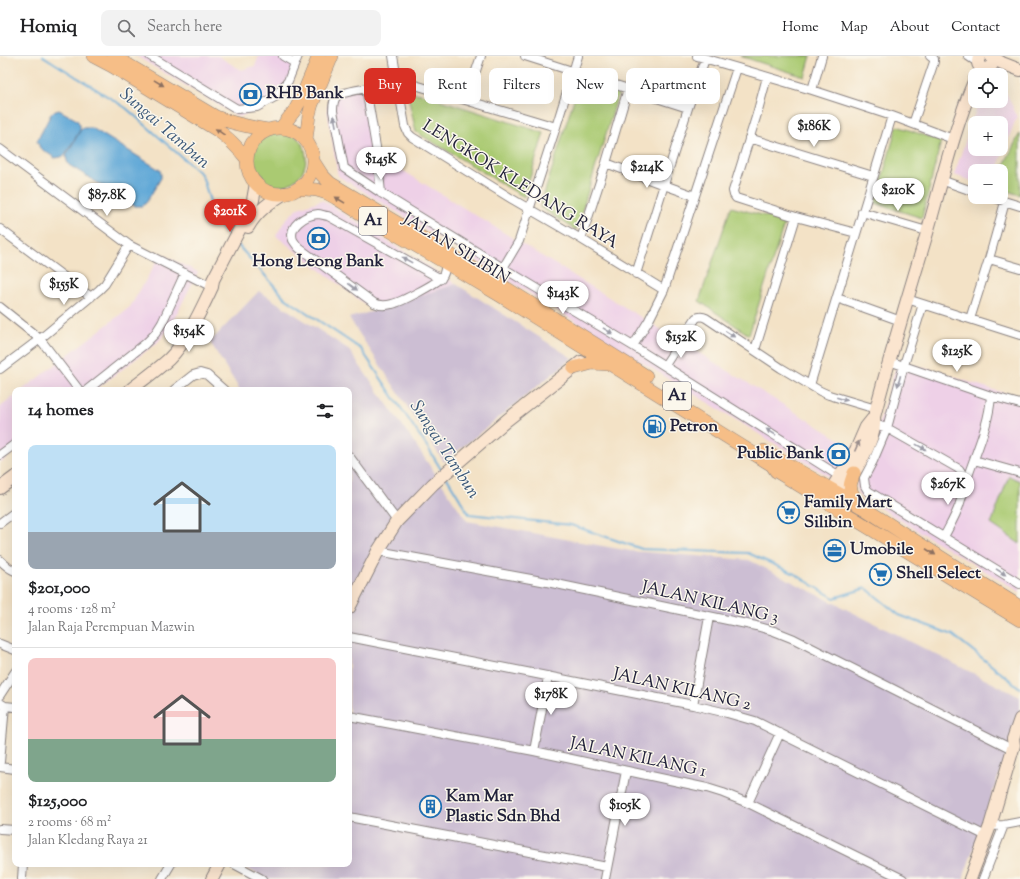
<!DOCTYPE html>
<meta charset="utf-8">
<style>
body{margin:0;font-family:"Sorts Mill Goudy",serif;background:#f2f2f2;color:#202124;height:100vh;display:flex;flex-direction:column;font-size:15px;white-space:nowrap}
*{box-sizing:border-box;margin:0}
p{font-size:13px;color:#757577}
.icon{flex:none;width:22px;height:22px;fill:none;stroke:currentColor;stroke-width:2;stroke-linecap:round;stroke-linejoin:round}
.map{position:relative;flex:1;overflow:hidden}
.details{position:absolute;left:12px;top:331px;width:340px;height:480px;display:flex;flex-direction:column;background:#fff;border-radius:8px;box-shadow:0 4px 16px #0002}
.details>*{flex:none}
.top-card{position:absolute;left:364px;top:12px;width:380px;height:36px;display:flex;gap:8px}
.tools{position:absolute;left:968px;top:12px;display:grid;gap:8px}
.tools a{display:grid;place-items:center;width:40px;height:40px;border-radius:8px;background:#fff;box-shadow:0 4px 16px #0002;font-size:20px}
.price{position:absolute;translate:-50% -34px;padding:0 9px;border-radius:14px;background:#fff;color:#222;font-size:13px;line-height:26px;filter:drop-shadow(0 1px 2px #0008)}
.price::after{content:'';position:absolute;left:50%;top:24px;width:12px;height:9px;margin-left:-6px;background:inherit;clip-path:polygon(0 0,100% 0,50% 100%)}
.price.selected{background:#d93025;color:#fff}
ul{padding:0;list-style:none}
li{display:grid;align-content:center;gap:8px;height:212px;padding:0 16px}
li+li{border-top:1px solid #e0e0e0}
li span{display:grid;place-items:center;height:124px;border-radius:8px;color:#555}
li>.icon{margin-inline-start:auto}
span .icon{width:72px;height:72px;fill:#fffc;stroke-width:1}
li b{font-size:17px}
h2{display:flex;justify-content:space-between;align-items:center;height:48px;padding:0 16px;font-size:17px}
.tag{padding:0 14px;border-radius:8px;background:#fff;box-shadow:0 4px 16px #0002;font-size:14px;line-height:36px}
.tag.selected{background:#d93025;color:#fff}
header{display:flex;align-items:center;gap:24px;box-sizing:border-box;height:56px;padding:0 20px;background:#fff;border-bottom:1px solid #e0e0e0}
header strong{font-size:19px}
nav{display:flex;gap:22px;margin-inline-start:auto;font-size:14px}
.search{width:280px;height:36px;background:#f2f2f2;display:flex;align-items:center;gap:10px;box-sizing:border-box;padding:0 14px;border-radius:8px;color:#757577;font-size:15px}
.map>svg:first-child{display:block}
</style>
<header>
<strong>Homiq</strong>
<div class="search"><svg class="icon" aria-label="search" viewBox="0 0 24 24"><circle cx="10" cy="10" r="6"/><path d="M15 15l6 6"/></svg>Search here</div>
<nav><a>Home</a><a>Map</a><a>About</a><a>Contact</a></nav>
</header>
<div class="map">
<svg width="1020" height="823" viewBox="0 0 1020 823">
<rect width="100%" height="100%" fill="#fbf7ec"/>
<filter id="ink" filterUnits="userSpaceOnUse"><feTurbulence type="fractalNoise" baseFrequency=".025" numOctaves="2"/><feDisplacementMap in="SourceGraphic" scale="8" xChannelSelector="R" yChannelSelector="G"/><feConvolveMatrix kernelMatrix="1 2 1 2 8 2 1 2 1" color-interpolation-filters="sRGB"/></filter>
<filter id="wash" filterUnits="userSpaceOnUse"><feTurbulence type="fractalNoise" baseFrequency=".012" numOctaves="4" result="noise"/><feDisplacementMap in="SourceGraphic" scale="16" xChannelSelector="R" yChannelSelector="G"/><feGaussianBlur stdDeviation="0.9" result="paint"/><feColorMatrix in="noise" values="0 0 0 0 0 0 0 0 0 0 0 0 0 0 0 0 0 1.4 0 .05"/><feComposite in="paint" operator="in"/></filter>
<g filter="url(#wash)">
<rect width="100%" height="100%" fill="#f3e2c6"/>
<!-- built -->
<path fill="#eed0e7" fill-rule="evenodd" d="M136,0h82l23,14 14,-4 4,-10h44l-17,41 -47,20z
M365,28l11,70 479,295 -19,32 -498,-305 -11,-68 6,-18z
M1001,31l3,1 13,28 -21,55h-21v11l-21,-7 25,-74h22zM975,67h26v26h-26z
M322,144l134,84 -82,27 -98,-75 9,-16 13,-12z
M161,198l37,18 -28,55 -12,15 -63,48h-73l108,-83z
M898,304l122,38v194l-162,-97 -2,-15 21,-50z
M15,340v55l-15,12v-56z"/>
<!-- industrial -->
<path fill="#ccbed3" d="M456,228l116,74 -128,104 -95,-144 25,-7z
M259,235l89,58 63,89 56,83 163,30 119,9 271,137v17l-57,165h-696l-29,-15h111v-474h-109l-30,-48z"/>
<!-- green -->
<path fill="#aaca72" stroke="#667656" d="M740,0h71l-6,21z
M580,24l39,12 -43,138 -36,-23z
M407,36l14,2 123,39 -20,64 -108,-65z
M897,70l44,15 -19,77 -47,-15z
M250 102a28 28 0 1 1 56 0a28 28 0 1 1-56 0Z
M1020,77v62l-19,-6v-18z
M731,151l54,14 -36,114 -50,-34z
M1009,420l11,5v63l-29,-20z"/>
<!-- water -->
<path fill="#61a8d7" stroke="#426589" d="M59,54l18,10 3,5v5l-15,25 -4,2 -6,1 -15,-10 -3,-7 14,-27 2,-2z
M83,72h9l68,42 1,4v4l-15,25 -4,3h-7l-66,-41 -2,-4 -1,-5 14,-25z"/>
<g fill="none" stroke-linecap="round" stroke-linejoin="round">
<!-- stream -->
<path stroke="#61a8d7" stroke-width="2" d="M43,0l83,52 76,67 14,46 14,16
M236,187l49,55 76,51 67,99 14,23
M447,422l22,36 102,11 71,24 106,4 45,20 41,25 32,-10 33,27 54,20 67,53"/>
</g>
</g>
<g filter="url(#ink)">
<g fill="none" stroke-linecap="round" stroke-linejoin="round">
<defs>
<path id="street" d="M150,0l87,53 20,-2 18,-10 13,-16 10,-25
M283,0l12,7
M393,0l12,70 3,7 4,4 100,62 69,40 83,51
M525,0l163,52
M697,0l115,34 80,26 61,23
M968,0l9,6
M767,21l-10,37 -24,77 1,4 2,3 60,19 60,16
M366,32l11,65 4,40
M812,34l10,-34
M466,44l15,-44
M913,68l21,-62v-3l-4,-3
M556,71l-141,-42c-5,-1 -11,-1 -16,-1 -10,0 -55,7 -62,12 -4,4 -4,10 -4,15l11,57 37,25 122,75 130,78 211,133
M749,82l124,38
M0,93l129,96 83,42
M606,107l58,22 31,11
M941,124l34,12
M991,141l29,9
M862,156l65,19
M0,173l91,68
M581,183l25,-76 22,-74
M989,203l31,9
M636,218l52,-166 17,-49
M441,223l-113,-63c-3,0 -7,-2 -10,-2 -13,1 -30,12 -25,26 2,3 4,6 6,8l75,55c6,3 11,3 18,1 9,-2 44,-20 50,-27 3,-4 3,-8 4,-14
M493,224l10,-12 16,-27 37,-114 22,-71
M837,242l64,23
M907,243l113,36
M923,248l-19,61 -17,63 -14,33 -9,17 1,8 3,5 152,93
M0,251l40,32 39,51
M970,263l19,-60 16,-57
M633,290l16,-26 15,-30 73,-222
M755,294l41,-133
M889,305l102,35 29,8
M665,309l31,-47c4,-2 6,-2 10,0l75,50 39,23 9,4 47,14
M0,313l40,-30 59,-49 6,-6 24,-39
M810,329c28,-89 54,-180 82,-269
M87,334l58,-46 10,-10 7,-11 23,-50
M174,334l19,-15 7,-2 7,2 17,15
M871,367l16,5 72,41 7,11
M0,399l15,-11
M349,400l48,65
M974,404l46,13
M0,467l15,-11
M944,481c5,-10 11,-20 15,-31 3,-9 5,-18 8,-27 9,-27 22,-54 24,-83
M378,495l169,31 209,44 18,5 20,8 218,110
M0,504c4,4 9,9 15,11
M349,581l344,68 34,8 28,8 231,115
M0,588l15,6
M0,639l15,-23
M0,647l5,3 10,1
M693,649l16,-88
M349,660l185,35 173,37 16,5 25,10 155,76
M534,695l14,-74
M0,706l5,-56
M0,711l15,2
M748,747l32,-70
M349,761l258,50
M990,770l14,-1 16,-3
M0,773l15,1
M234,808l28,15
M22,823l1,-15
M162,823l9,-15
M605,823l21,-108
M983,823l21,-54"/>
<path id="secondary" d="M980,0c-4,6 -2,12 5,13 7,-1 10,-7 6,-13
M991,0l11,7 18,7
M248,171c9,-16 22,-25 37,-34
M130,334c13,-10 27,-20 39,-31 18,-18 32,-49 43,-72l1,-7 35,-67 5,-13 3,-17
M0,432l15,-11
M831,434l25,-40 10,-23 8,-10
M838,438c15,-17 39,-54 36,-77 16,-62 35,-123 53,-184 15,-52 27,-104 48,-154
M349,552l29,-57 19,-30 5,-5 31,-32 74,-64 74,-58
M212,823l8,-15
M970,823l20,-53 24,-81 -1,-6 7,-20"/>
<path id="primary" d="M93,0l19,10 105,64c12,8 21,18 30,29
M113,0l103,61c17,7 34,10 52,13
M281,72l14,-18 6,-11 18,-43
M247 105a33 33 0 1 1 66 0a33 33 0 1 1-66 0Z
M306,84l3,-25 3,-11 20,-48
M313,105l9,14 8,8 163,97 153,96
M297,133h9l11,1 10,3 9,5 27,17 83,48 55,33 271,169 4,6 244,149
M574,312l18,-5 16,1
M764,395l98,56 97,62 61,38
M854,417c-1,3 -2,6 -3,9 -3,9 4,17 10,23"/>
</defs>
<!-- street casing -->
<use href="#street" stroke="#8a8280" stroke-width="10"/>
<!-- secondary casing -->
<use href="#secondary" stroke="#8a8280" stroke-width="14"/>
<!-- primary casing -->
<use href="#primary" stroke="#8a8280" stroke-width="14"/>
<!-- street -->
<use href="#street" stroke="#fff" stroke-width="8"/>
<!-- secondary -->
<use href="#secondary" stroke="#fbe5cf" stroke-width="12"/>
<!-- primary -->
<use href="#primary" stroke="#f6be87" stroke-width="13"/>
</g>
<!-- one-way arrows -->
<defs><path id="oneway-solid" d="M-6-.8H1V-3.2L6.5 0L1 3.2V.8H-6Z"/></defs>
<g fill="#8c7061">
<use href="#oneway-solid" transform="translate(159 27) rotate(31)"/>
<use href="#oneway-solid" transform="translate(220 76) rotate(-145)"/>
<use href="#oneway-solid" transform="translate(340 144) rotate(-148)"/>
<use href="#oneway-solid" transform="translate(931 496) rotate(33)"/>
</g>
<g fill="#9c9ca7">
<use href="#oneway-solid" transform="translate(335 65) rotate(-101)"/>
<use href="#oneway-solid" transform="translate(407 204) rotate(-151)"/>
<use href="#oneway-solid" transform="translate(353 231) rotate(36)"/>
<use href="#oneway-solid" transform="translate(608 275) rotate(31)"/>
<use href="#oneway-solid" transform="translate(730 278) rotate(33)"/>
<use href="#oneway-solid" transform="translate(899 325) rotate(105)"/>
<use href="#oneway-solid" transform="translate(842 343) rotate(16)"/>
<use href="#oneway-solid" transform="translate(771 376) rotate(-148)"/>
<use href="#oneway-solid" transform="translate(921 391) rotate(29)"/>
<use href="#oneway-solid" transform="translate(1001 516) rotate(32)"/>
</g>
<use fill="#998d8c" href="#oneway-solid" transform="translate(857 390) rotate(-66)"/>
</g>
<!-- icons -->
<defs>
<symbol id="bank-ring" viewBox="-11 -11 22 22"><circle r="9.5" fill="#fbf7ec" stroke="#1f6fb2" stroke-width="1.5"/><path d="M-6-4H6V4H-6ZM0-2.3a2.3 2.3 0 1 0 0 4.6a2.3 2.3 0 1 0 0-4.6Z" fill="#1f6fb2"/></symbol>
<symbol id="fuel-ring" viewBox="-11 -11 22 22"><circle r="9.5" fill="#fbf7ec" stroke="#1f6fb2" stroke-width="1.5"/><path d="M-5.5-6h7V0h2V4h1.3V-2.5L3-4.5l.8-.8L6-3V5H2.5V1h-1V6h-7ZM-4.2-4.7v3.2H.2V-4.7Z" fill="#1f6fb2"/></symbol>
<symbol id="supermarket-ring" viewBox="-11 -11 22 22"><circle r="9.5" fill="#fbf7ec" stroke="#1f6fb2" stroke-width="1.5"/><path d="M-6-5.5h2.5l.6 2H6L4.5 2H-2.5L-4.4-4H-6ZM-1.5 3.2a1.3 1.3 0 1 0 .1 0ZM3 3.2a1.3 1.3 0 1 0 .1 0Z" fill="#1f6fb2"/></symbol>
<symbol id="office-ring" viewBox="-11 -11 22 22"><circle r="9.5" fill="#fbf7ec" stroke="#1f6fb2" stroke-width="1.5"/><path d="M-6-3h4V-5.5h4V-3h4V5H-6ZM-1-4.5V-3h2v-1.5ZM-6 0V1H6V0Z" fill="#1f6fb2"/></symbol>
<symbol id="building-ring" viewBox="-11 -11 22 22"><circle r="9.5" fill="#fbf7ec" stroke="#1f6fb2" stroke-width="1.5"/><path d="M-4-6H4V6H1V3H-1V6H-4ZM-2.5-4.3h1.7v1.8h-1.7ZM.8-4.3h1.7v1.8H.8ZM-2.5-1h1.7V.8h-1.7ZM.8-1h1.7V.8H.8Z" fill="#1f6fb2"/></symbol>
</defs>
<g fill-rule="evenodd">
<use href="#bank-ring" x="238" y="26" width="25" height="25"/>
<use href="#bank-ring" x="306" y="170" width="25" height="25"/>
<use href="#fuel-ring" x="642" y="358" width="25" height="25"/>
<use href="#bank-ring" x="826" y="386" width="25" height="25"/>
<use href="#supermarket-ring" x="776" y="444" width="25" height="25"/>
<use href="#office-ring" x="822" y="482" width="25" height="25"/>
<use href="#supermarket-ring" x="868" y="506" width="25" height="25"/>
<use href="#building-ring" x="418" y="738" width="25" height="25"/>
</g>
<g text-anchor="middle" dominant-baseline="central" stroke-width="3" stroke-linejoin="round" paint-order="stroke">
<!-- shield labels -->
<g fill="#fbf7ec" stroke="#636270" stroke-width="1">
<rect x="359" y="151" width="28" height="28" rx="3"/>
<rect x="663" y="326" width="28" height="28" rx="3"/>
</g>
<g font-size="16" font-weight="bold" fill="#22223b">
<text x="373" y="165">A1</text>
<text x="677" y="340">A1</text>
</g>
<!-- poi labels -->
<g font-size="17" font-weight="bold" fill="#22223b" stroke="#fbf7ec" text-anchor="start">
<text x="266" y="38">RHB Bank</text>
<text x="318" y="206" text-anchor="middle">Hong Leong Bank</text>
<text x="670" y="371">Petron</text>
<text x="824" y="398" text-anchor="end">Public Bank</text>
<text x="804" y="447">Family Mart<tspan x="804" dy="20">Silibin</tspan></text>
<text x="850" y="494">Umobile</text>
<text x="896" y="518">Shell Select</text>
<text x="446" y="741">Kam Mar<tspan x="446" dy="20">Plastic Sdn Bhd</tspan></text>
</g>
<!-- street labels -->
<g font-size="17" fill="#22223b" stroke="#fbf7ec">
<text transform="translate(520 129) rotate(32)">LENGKOK KLEDANG RAYA</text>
<text transform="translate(456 193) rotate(31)">JALAN SILIBIN</text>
<text transform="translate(710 547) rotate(13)">JALAN KILANG 3</text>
<text transform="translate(682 634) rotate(13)">JALAN KILANG 2</text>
<text transform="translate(638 702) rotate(12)">JALAN KILANG 1</text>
</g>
<!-- water labels -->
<g font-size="18" font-style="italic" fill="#3b5879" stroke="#fbf7ec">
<text transform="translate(164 73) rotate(41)">Sungai Tambun</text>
<text transform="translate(444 394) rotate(57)">Sungai Tambun</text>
</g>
</g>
</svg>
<div class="tools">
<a><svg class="icon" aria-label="locate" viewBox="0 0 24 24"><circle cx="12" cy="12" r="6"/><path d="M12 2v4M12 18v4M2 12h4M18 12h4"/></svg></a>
<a>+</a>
<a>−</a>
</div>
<b class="price" style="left:814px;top:92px">$186K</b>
<b class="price" style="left:381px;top:125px">$145K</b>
<b class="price" style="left:647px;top:133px">$214K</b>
<b class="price" style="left:898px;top:156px">$210K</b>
<b class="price" style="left:107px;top:161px">$87.8K</b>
<b class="price selected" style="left:230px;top:177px">$201K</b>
<b class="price" style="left:64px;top:250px">$155K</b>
<b class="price" style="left:563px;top:259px">$143K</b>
<b class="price" style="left:189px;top:297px">$154K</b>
<b class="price" style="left:681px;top:303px">$152K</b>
<b class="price" style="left:957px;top:317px">$125K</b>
<b class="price" style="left:948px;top:450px">$267K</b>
<b class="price" style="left:551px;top:660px">$178K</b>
<b class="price" style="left:625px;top:771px">$105K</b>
<div class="top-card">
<a class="tag selected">Buy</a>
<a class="tag">Rent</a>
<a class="tag">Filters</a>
<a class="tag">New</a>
<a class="tag">Apartment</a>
</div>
<section class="details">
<h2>14 homes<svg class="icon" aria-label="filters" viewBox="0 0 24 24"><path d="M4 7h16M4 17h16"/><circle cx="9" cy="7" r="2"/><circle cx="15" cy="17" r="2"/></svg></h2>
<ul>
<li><span style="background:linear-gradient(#bfe0f5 70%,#9aa5b1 0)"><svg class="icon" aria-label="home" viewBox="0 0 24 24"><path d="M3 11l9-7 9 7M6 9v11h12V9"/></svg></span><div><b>$201,000</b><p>4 rooms · 128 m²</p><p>Jalan Raja Perempuan Mazwin</p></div></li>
<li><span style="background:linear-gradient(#f6c9c9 65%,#7fa58c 0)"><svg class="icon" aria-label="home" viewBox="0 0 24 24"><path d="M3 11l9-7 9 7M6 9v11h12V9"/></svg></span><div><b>$125,000</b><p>2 rooms · 68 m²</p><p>Jalan Kledang Raya 21</p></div></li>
</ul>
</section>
</div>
